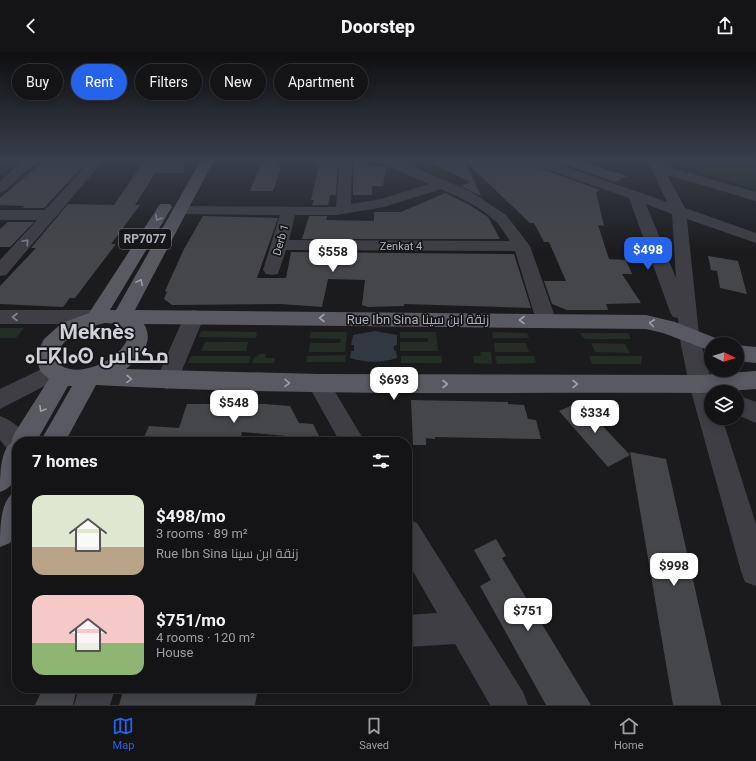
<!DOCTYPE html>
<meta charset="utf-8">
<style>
body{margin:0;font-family:Roboto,Cairo,"Noto Sans Tifinagh",sans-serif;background:#212123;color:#f1f3f6;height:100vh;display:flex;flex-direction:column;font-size:15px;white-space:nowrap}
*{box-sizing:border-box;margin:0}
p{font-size:13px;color:#9d9ea1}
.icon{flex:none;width:22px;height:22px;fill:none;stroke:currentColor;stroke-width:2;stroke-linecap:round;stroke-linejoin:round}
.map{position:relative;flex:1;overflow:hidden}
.panel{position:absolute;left:12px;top:385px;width:400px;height:256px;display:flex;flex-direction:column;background:#141416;border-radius:16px;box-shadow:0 2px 10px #0003,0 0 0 1px #333335}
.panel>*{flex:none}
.banner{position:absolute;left:12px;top:12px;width:400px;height:36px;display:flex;gap:8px}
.needle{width:26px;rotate:95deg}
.controls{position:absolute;left:704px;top:285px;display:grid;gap:8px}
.controls a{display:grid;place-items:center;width:40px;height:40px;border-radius:50%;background:#141416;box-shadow:0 2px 10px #0003,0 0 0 1px #333335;font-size:20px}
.price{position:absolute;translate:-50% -34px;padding:0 9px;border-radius:8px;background:#fff;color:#222;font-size:13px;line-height:26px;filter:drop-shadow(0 1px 2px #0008)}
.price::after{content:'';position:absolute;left:50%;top:24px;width:12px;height:9px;margin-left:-6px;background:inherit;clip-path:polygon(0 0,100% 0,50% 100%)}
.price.on{background:#2563eb;color:#fff}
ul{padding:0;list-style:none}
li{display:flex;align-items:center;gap:12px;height:100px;padding:0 20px}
li span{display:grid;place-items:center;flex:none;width:112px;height:80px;border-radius:12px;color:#555}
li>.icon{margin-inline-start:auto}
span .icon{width:48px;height:48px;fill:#fffc;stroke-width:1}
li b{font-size:17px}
h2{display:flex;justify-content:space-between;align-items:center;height:48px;padding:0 20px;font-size:17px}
.tag{padding:0 14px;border-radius:18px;background:#141416;box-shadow:0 2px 10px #0003,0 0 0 1px #333335;font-size:14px;line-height:36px}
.tag.on{background:#2563eb;color:#fff}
header{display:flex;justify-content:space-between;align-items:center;height:52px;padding:0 20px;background:#141416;font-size:18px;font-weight:800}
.dock{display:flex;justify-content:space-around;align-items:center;height:56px;border-top:1px solid #333335;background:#141416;font-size:11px;color:#9d9ea1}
.dock a{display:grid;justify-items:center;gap:2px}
.dock .on{color:#2563eb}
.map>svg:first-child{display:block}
</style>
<header><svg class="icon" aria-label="back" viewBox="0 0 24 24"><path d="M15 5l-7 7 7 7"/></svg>Doorstep<svg class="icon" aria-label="share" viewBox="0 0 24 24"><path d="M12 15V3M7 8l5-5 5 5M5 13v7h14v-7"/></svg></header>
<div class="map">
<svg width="756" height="653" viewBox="0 0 756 653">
<rect width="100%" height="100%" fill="#1b1b1d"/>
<!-- green -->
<path fill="#252d27" d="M0,108h19l-19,16z
M678,108h78v30l-53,-16z
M0,276h24l-8,10h-16z
M201,279l56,1 -1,6 -57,-1z
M311,280h36l-2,20h-36l1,-9h30l1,-4 -31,-1z
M400,280h36l2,19h-38v-9h28v-4h-28z
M492,280l35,1 2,5h-36z
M579,281h49l3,6h-46z
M205,290h43l-2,9h-45z
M494,291h32l3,9h-34z
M591,291l34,1 5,9 -35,-1z
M480,300h11l1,12 -18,-1 -1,-7h8z
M259,302h7l-1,4h10l-1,5h-22l2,-6 4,-1z
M346,303l-1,7h-39l1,-6z
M191,304h60l-2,7h-61z
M401,304h40l1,7h-41z
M495,304h39l2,7 -39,1z
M589,304h53l-1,8h-49z"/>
<!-- water -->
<path fill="#313841" d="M375,279l22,4v10l-3,1v4l2,1 1,7c-17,5 -30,5 -47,0l1,-7h3v-6h-3l2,-10z"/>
<!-- building -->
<path fill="#45464a" d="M45,108h44l-45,48h-22l3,-2 -25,-1v-7z
M145,108h39v13h-29l-20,32h5l-29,39h5l-41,54h-5l-7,9 -63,-3v-18l36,-38h-5l37,-44 46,1z
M262,108h17l-2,7h4l-8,24h-23z
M320,108h18l-2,35h-6l-2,10h-16l2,-5h-3z
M353,108l17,1 -1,5 17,1 -3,19h-11v9h-19z
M426,108h99l3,4 73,26 -5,2 8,34 -6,-1 11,34 17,1 6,14h-10l19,29 -35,1 2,6h-41l-15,-6 -8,-23h22l-17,-39h-5l-10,-19h-4l-65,-62 16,35 -20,-10 9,-4z
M552,108h24l51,16 -12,6z
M445,141l23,11 20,13 12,22h-198l7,-23h18l-1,4 48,1v-9h27z
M203,164l75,2 -21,60h29l5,-26 223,2 17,54 -127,-4v2l-36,1 -6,-2 3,-25 -37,-1 -6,28 -41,-3 -109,1 -8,-6 3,-7 -2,-1 19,-42z
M8,170h26l-24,25h-10v-18z
M708,204l30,5 9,33 -27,-6 -3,-17 -6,-1z
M411,348l97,2v2l16,1 4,14 8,1 5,19 -106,-2v2l-9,-1v7h-13z
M580,350l50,53 -22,12 -49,-56z
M187,352h78l25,2 9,17 14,1 9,18h-38l2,-6 -44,-4 -2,10h-98l7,-16 30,2z
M630,400l36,7 55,246h-48z
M496,487l10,17 -4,2 89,147h-45l-66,-119 11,-6 -17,-30z
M43,636h34l-4,17h-38z
M124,636h134l-3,17h-136z"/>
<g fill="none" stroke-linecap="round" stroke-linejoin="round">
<!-- minor -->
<path fill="#3e3e44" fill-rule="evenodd" d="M24,108h14l-33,31 -5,1v-11z
M91,108h13l-98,115 -6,1v-16l37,-40h-37v-10h45z
M340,108h12l-1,44 30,-5 48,-15 -49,-21 -2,-3h18l74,31 36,24 24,31 26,74 -3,5 -7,2 -7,-2 -3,-5 -21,-69 -229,-1 -8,24 -6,1 -6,-1 -3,-4 17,-55 -101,-1 -5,-1 -2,-3 2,-3 5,-1 157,1zM441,137c18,8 39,17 54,32 6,5 10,13 15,20l-221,-1 6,-25h41l48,-8z
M526,108h20l121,42 -20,-42h13l2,5 94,27v9l-89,-26 18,33 71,25v10l-69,-24 12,116 15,57h-3v26h11l34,106v62l-11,-4 -4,-11 -52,-187 -10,-49 -1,-17 -5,-1 -3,-5 -41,-114 -101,-35zM646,152l26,10 4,64z
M0,258h96l7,2 3,5 -3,5 -7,2h-96z
M194,258l7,2 3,5 -26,63 -3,6 -8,3 -8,-3 -3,-6 28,-63 3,-5z
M52,312l8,2 3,6 -3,6 -60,31v-20z
M318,322l8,3 39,65h-25l-33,-59 3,-6z
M737,343l19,7v21l-19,-8z
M0,364c13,5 23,13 29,26h-12v11l-9,-3 -8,-10z
M407,467l10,4 106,169 5,13h-38l-35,-61 -48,3v-32l30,-2 -30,-52z
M79,636h36l-5,17h-36z"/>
<!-- major -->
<path fill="#585961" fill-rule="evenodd" d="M201,108h13l-79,150 511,5 29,7 43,17 3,5h-10v7l-48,-18 -17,-4 -502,-5c11,18 -4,34 -18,45l192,5 382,1 56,-4v18l-56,4c-201,-1 -403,3 -604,-8l-31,57h-25l32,-56h-4l-32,56h-19c0,20 6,42 -17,50 0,-14 0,-42 11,-49l3,-9 35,-55 -8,-7 -5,-12 1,-7 7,-14 18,-16 27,-10 71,-109h10l2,3 -62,103h6zM105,271l13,1 11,8c-1,25 -52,50 -71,31 -6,-23 30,-37 47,-40z
M737,293l19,2v16l-19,-2z
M17,438v40l-7,13 -10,4c0,-21 0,-48 17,-57z"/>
</g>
<!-- one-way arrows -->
<defs><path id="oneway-chevron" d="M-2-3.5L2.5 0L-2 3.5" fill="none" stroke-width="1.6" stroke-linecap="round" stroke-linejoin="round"/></defs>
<g stroke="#9d9faa">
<use href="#oneway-chevron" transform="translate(158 166) rotate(121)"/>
<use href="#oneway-chevron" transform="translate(140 230) rotate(-62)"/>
<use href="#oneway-chevron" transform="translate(322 266) rotate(-180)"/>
<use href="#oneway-chevron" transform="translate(522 268) rotate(-180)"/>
<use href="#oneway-chevron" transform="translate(652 271) rotate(-172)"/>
<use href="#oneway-chevron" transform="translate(129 327) rotate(2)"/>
<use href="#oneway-chevron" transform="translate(287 331) rotate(1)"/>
<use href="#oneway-chevron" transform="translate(445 332)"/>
<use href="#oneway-chevron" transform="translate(575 332)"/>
<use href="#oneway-chevron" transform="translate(42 357) rotate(120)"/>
</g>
<g stroke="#81838c">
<use href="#oneway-chevron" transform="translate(26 190) rotate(-49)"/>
<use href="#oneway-chevron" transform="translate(15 265) rotate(-180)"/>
</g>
<!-- sky -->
<linearGradient id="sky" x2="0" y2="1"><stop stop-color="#0f0f10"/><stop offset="0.54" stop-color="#393f4c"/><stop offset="1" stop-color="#393f4c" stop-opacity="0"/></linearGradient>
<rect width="756" height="200" fill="url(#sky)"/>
<g text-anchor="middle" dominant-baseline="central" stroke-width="3.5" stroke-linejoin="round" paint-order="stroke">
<!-- far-street labels -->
<g font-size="11" fill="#aeb1bc" stroke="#161618">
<text transform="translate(281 188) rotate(-74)">Derb 1</text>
<text x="401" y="194">Zenkat 4</text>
</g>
<!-- shield labels -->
<rect fill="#161618" stroke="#80828b" stroke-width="1" x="119" y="177" width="52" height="20" rx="3"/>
<g font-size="12" font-weight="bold" fill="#aeb1bc">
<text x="145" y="187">RP7077</text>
</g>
<!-- street labels -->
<g font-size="13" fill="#aeb1bc" stroke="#161618">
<text x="418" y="267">Rue Ibn Sina زنقة ابن سينا</text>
</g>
<!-- town labels -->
<g font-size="21" font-weight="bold" fill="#cfd0d8" stroke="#161618">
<text x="97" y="280">Meknès<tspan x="97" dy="24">ⴰⵎⴽⵏⴰⵙ مكناس</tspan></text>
</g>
</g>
</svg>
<div class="controls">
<a><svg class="needle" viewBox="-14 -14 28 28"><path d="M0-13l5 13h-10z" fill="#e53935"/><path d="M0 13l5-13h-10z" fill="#9d9ea1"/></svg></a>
<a><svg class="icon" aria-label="layers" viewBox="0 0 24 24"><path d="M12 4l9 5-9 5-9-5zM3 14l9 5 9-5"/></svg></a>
</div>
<b class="price on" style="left:648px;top:219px">$498</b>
<b class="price" style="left:333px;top:221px">$558</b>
<b class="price" style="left:394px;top:349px">$693</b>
<b class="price" style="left:234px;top:372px">$548</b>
<b class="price" style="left:595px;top:382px">$334</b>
<b class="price" style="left:674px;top:535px">$998</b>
<b class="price" style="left:528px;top:580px">$751</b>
<div class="banner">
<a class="tag">Buy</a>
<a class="tag on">Rent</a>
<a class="tag">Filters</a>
<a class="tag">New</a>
<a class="tag">Apartment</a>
</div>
<section class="panel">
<h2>7 homes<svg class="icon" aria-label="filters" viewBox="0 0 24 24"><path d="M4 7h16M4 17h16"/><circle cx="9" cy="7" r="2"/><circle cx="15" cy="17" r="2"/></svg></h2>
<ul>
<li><span style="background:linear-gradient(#dfe7d0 65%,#b9a48a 0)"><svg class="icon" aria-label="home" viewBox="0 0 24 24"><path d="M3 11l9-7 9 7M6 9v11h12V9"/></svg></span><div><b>$498/mo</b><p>3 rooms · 89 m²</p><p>Rue Ibn Sina زنقة ابن سينا</p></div></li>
<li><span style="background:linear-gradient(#f6c9c9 60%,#8fb573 0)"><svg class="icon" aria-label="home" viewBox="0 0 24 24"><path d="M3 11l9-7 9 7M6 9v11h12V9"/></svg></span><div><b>$751/mo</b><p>4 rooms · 120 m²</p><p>House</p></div></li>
</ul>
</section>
</div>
<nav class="dock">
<a class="on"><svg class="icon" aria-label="map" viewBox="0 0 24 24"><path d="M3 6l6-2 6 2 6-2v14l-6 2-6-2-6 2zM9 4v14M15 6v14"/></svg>Map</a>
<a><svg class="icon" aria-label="saved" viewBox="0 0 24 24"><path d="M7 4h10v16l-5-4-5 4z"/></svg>Saved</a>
<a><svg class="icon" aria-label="home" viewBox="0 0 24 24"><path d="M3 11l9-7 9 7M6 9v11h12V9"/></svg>Home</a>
</nav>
